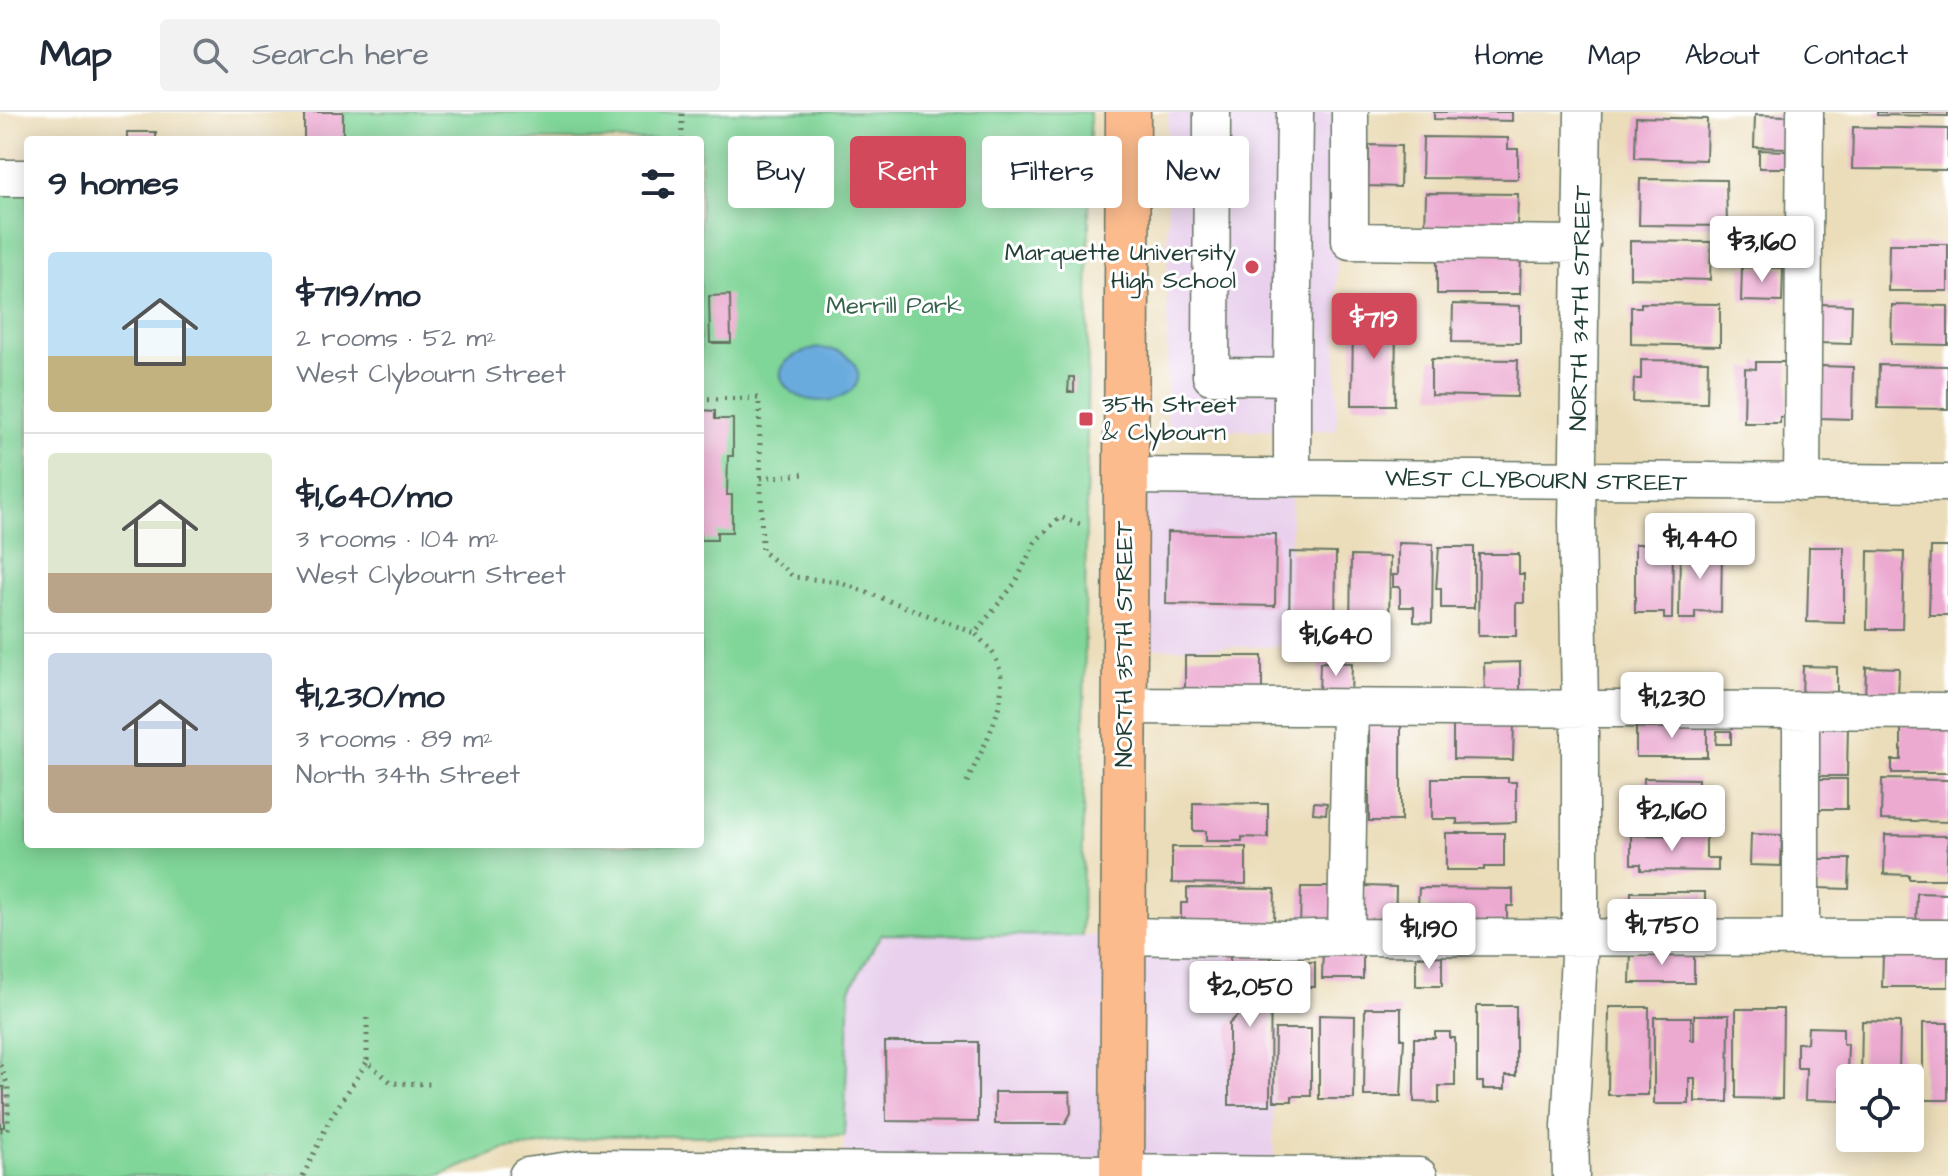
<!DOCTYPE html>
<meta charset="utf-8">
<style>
body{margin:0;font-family:"Architects Daughter",sans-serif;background:#f2f2f3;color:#1f2937;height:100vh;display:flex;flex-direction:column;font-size:30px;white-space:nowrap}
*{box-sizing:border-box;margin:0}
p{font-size:26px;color:#747a83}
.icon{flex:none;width:44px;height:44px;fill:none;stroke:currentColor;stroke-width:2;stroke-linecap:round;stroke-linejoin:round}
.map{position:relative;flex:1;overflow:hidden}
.details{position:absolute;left:24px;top:24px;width:680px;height:712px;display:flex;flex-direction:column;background:#fff;border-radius:8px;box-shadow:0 4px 20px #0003}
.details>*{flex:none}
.hud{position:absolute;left:728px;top:24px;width:760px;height:72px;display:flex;gap:16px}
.fabs{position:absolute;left:1836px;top:952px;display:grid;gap:16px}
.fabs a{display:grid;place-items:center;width:88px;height:88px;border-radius:8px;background:#fff;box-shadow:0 4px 20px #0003;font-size:40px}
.price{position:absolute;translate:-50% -68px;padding:0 18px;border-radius:8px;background:#fff;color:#222;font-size:26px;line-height:52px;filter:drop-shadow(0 2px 4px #0008)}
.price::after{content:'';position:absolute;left:50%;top:48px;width:24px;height:18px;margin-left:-12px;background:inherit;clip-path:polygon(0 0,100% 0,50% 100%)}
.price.current{background:#d1495b;color:#fff}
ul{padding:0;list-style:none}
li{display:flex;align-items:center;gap:24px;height:200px;padding:0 24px}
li+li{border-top:2px solid #e0e1e3}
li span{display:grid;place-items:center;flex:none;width:224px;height:160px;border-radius:8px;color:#555}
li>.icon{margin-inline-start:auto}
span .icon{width:96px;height:96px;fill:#fffc;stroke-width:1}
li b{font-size:34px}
h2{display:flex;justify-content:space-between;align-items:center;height:96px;padding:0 24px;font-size:34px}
.pill{padding:0 28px;border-radius:8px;background:#fff;box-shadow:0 4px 20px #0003;font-size:28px;line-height:72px}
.pill.current{background:#d1495b;color:#fff}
header{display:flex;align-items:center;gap:48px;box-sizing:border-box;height:112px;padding:0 40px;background:#fff;border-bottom:2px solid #e0e1e3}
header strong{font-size:38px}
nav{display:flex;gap:44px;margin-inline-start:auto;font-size:28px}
.search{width:560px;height:72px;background:#f2f2f3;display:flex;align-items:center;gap:20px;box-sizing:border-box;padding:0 28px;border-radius:8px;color:#747a83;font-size:30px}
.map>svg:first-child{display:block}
</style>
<header>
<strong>Map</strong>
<div class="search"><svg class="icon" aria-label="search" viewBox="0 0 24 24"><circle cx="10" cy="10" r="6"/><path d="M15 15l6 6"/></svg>Search here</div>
<nav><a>Home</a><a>Map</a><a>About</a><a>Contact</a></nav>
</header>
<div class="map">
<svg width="1948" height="1064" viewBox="0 0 1948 1064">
<rect width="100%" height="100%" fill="#fff"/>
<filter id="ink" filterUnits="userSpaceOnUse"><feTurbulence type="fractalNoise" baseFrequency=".0125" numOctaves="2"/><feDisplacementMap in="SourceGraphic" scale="16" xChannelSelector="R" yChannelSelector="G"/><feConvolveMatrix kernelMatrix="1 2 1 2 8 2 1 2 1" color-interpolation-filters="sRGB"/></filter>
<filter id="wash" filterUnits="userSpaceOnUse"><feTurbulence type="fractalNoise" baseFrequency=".006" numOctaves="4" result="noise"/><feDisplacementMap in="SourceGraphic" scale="32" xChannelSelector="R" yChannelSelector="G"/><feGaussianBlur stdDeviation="1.8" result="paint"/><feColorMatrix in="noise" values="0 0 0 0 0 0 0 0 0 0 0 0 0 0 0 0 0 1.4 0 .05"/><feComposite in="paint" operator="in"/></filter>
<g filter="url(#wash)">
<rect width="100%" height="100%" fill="#ebddb9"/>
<!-- built -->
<path fill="#e9d1ed" d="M1168,0h169v318h-160l-10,-8z
M1125,364l167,2 -4,168 -163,3z
M1271,817l3,247 -431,-8 7,-179 31,-55 243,2z"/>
<!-- green -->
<path fill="#80d598" stroke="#508966" stroke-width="2" d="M343,0h747l-8,824 -201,-2 -31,55 -6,147h-237l-104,14 -64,26h-439v-998h28v666h672v-704h-357z"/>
<!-- water -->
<path fill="#6babde" stroke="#457489" stroke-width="2" d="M817,236c8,1 18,1 25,5 15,8 24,27 7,39 -44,31 -110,-27 -32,-44z"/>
<g id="blocks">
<!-- building -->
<path fill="#ecaad1" d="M304,0h39v28h-39z
M1434,0h78v9l-78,-2z
M1877,0h71v4l-71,-1z
M1755,3l33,1v32l-34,-1z
M1636,5l71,2 -1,41 -71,-2z
M1853,15l95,2v41l-96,-1z
M127,20h29v8h-29z
M1423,25l85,1v11h10v30l-96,-1z
M1369,33l32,1 -1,41 -32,-1z
M1759,38l27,1v17h-27z
M1640,67l86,1 1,46 -88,-1z
M1426,81l92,1 -1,39h-92z
M1630,129l81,1 -1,38 -80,-2z
M1889,132h59v47h-60z
M1437,141h84l-1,41h-83z
M1742,155l41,1 -1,34 -41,-1z
M730,183l1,48h-21l-1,-47z
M1641,191l79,1v42l-89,-2v-37h10z
M1453,192l67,2v37l-68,-1z
M1820,192l32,1 -1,39 -32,-1z
M1892,193l56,1v39l-57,-1z
M1353,205l43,1 -1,87h-43z
M1431,247l87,1 -1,37 -86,-2z
M1641,248l67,1 -1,42 -74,-1 1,-23h7z
M1756,250h33l-1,55h-8v6h-36l1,-55 11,1z
M1879,253l69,1v43l-70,-1z
M1821,254l32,1 -1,52 -32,-1z
M1069,265h5v15h-6z
M701,298l14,1v8h18v37h-5l-1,39h5v37h-15v8h-17z
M1167,420l109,2 -1,72 -109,-2z
M1398,431l35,1 -1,79 -18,-1v-15h-14v-20h-7v-12h5z
M1635,432h38l-1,75h-8v-6h-29z
M1439,435h35v61h-33v-19h-5z
M1809,435h35v76l-37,-1z
M1931,435h17v68h-19z
M1680,436h42l-1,64 -26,-1v8h-16z
M1868,439l36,1 -2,77h-35z
M1290,440l46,1 -1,78h-25v6h-15v-7h-6z
M1479,442h40v20h5v29h-8v33h-38z
M1351,444l39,1 -1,71h-39z
M1185,544h77v40h-77z
M1320,550l32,1 -1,32 -32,-1z
M1520,550v33h-35l-1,-32z
M1803,554l34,1v31l-35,-1z
M1866,555l33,1 -1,32 -33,-1z
M1369,609h32v100h-32z
M1453,610h61l-1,38 -60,-1z
M1816,611l32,1 -1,52h-31z
M1636,612h71v33h-71z
M1901,613h43v4h4v44h-56v-13h9z
M1717,619h14v13h-15z
M1432,666h76v4h8v40l-59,2v-5h-25z
M1644,666l54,1 -1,36 -54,-1z
M1816,667h31v30h-31z
M1882,667l66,1v42l-67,-2z
M1314,690l13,1 -1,11 -13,-1z
M1193,691l75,1v34l-26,-1v4h-36v-10h-13z
M1446,721h58v34h-20v3h-38z
M1751,722l31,1 -1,31 -31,-1z
M1631,723l75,1v22h12v13l-77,-1v-6h-10z
M1885,723l63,1 -2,43h-37v-4l-25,-1z
M1172,735h74v37l-74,-1z
M1817,747h33l-1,30 -32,-1z
M1364,774l32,1 -1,43 -31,-1z
M1301,775h31v41h-32z
M1187,776l88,1 -1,36 -93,-1v-21h6z
M1419,776l94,1v17h-6v22l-79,1v-24h-10z
M1631,780h74v37l-75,-6z
M1917,781l31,1v35h-32z
M1323,836l40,1v30h-41z
M1631,839l63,1v31h-64z
M1230,841h41l-1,152h-41v-81l11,-11 -10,-11z
M1883,841h65v34h-66z
M1442,844v30h-26v-29z
M1300,850h15v25h-15z
M1477,894h39v70h-11v13h-22v-7h-6z
M1609,895h40l-1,88h-40z
M1365,896h36v31h3l-3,57h-37z
M1736,897h47l-1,90 -46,-1z
M1319,903l36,1 -1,83h-35z
M1694,903h35l-1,87h-33v-24h-6v26h-35v-87h37v23h3z
M1862,909l38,1 -1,56h-38z
M1923,911h25v77h-25z
M1808,915l35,1v16h5l-1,31h-6v26l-36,-1 1,-32h-9v-25h10z
M1275,917h36v67h-19v5h-18z
M1435,920h15v6h5v48h-16v17l-25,-1v-64h21z
M885,930h93v80l-92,-1z
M0,975h4v40h-4z
M995,980h75l1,21 -6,11h-70z"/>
</g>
</g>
<g filter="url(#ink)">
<use href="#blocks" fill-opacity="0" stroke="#667563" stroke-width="2"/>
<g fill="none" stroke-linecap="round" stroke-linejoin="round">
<defs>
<path id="minor" d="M1212,0l-1,264 81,1 3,-265
M1350,0v129l232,3
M0,66h28
M1125,364l823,7
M1292,366v-101
M1802,371l3,-371
M1125,594l823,5
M1801,599v227
M1124,824l160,3 62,-2 602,1
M1346,825l4,-229
M527,1064l57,-8 835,8
M1571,1064l-1,-49 10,-190v-228l-3,-186 6,-411"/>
<path id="major" d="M1122,1064l6,-1064"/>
</defs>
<!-- minor casing -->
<use href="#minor" stroke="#667563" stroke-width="39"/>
<!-- major casing -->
<use href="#major" stroke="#667563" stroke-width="47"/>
<!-- path -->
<path stroke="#667563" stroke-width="5" stroke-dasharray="2 6" stroke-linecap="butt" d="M682,28v-28
M700,287l59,-1 3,153 32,26 45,5 136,51
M761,366l44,-4
M967,670c16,-36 48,-86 28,-125 -5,-9 -14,-17 -20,-24l41,-51 19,-40 25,-25 22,8
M367,906v44l25,21 39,1
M0,953l8,21v44h-8
M303,1064l28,-59 36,-55"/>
<!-- minor -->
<use href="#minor" stroke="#fff" stroke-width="36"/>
<!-- major -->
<use href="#major" stroke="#fbbb8d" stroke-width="44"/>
</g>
</g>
<!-- markers -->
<g fill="#d1495b" stroke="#fff" stroke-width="3">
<circle cx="1252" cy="155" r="8"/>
<rect x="1078" y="299" width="16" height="16" rx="4"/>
</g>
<g text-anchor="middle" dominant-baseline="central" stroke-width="6" stroke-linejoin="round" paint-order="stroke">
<!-- poi labels -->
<g font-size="24" fill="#1f3d34" stroke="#fff" text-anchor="end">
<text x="1236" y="141">Marquette University<tspan x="1236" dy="28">High School</tspan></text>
<text x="1102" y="293" text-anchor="start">35th Street<tspan x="1102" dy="28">&amp; Clybourn</tspan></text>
</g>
<!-- park labels -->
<g font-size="24" fill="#37634d" stroke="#fff">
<text x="894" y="194">Merrill Park</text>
</g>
<!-- street labels -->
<g font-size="24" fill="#1f3d34" stroke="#fff">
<text transform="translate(1581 196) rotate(-89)">NORTH 34TH STREET</text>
<text transform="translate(1536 369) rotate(1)">WEST CLYBOURN STREET</text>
<text transform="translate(1125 532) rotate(-90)">NORTH 35TH STREET</text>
</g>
</g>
</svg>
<div class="fabs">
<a><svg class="icon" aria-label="locate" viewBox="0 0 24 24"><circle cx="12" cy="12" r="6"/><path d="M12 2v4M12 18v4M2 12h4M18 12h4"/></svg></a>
</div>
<b class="price" style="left:1762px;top:172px">$3,160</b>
<b class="price current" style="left:1374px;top:249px">$719</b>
<b class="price" style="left:1700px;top:469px">$1,440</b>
<b class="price" style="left:1336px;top:566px">$1,640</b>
<b class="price" style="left:1672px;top:628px">$1,230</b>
<b class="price" style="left:1672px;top:741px">$2,160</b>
<b class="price" style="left:1662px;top:855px">$1,750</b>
<b class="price" style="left:1429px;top:859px">$1,190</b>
<b class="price" style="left:1250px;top:917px">$2,050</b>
<div class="hud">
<a class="pill">Buy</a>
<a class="pill current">Rent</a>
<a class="pill">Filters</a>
<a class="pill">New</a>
</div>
<section class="details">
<h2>9 homes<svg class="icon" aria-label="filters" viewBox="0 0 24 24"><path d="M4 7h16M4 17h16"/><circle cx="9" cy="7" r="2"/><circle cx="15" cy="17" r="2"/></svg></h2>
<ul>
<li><span style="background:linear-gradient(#bfe0f5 65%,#c2b280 0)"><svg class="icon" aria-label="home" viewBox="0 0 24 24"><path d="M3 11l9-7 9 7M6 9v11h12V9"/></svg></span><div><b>$719/mo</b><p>2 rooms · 52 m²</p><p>West Clybourn Street</p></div></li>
<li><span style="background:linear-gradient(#dfe7d0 75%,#b9a48a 0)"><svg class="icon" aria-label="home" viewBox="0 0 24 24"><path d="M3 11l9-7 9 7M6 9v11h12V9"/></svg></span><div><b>$1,640/mo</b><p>3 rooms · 104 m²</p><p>West Clybourn Street</p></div></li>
<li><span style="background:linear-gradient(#c9d6e8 70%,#b9a48a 0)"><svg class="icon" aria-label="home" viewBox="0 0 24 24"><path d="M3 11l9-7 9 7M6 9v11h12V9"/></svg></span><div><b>$1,230/mo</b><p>3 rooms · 89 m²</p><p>North 34th Street</p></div></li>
</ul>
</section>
</div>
